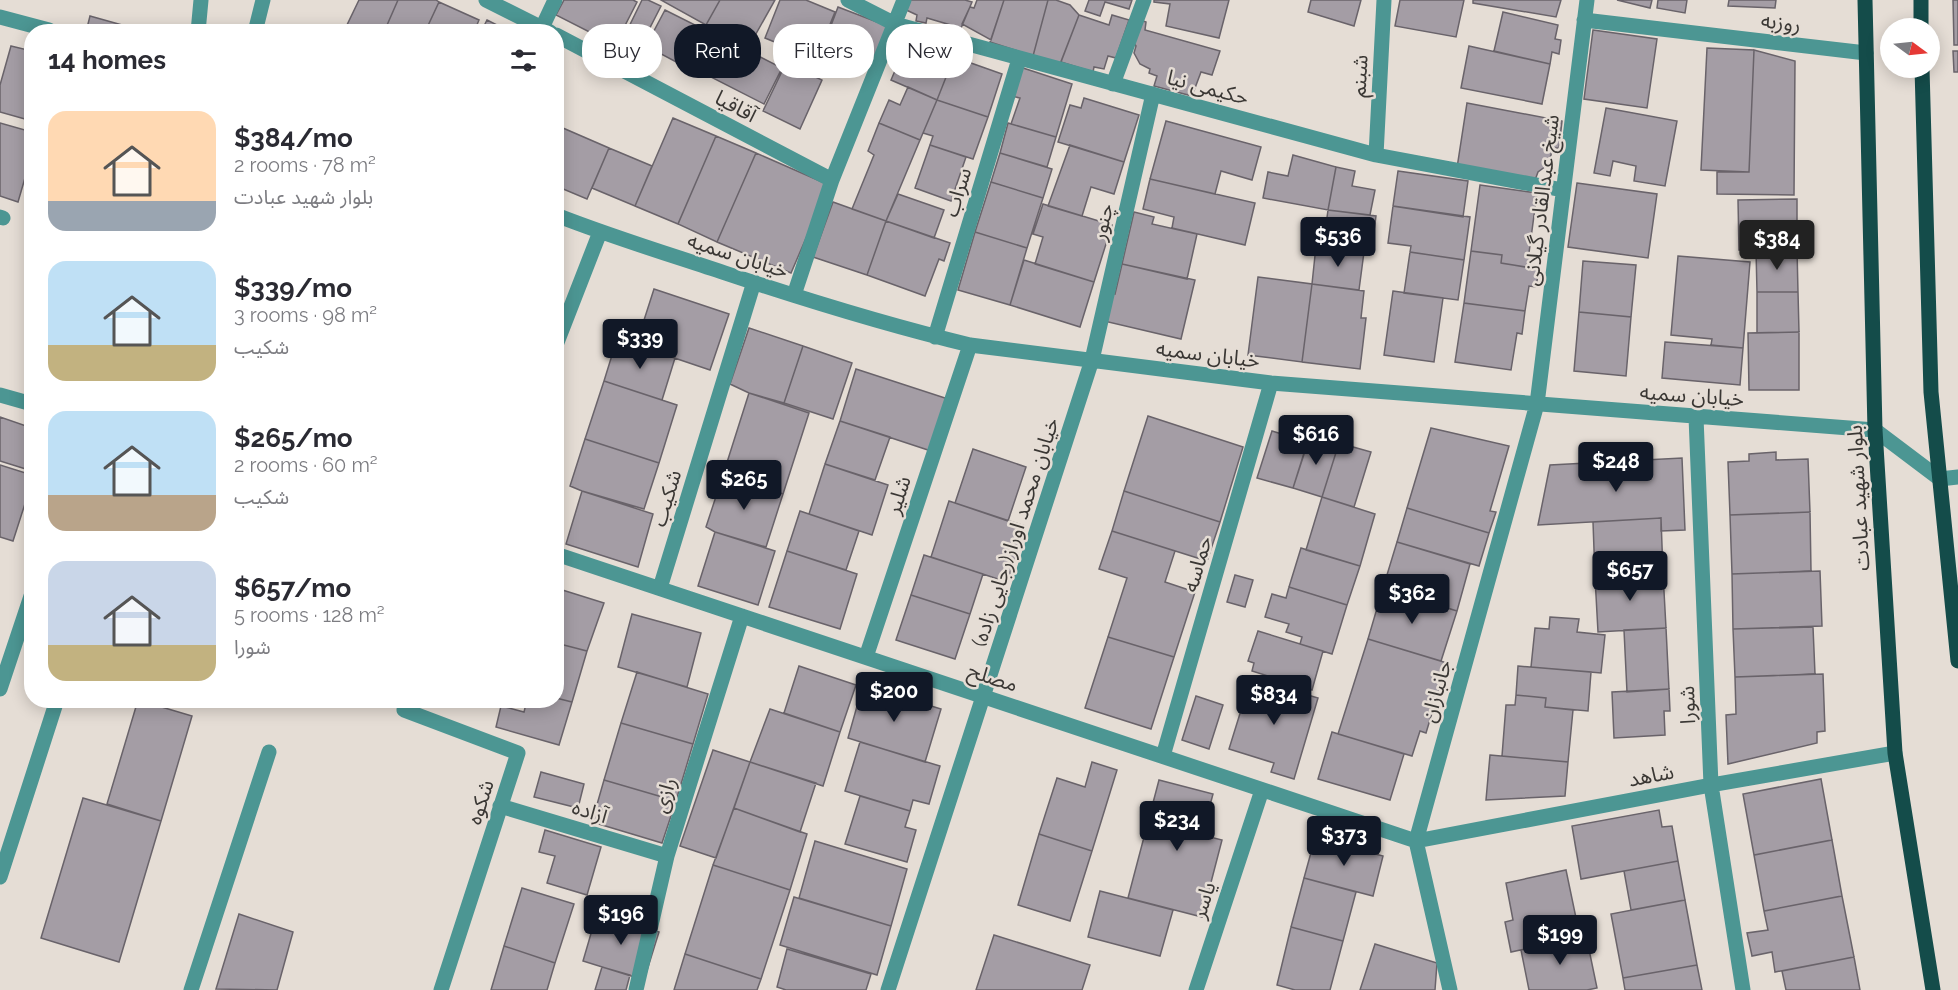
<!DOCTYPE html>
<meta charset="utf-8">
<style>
body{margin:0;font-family:Raleway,"Noto Sans Arabic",sans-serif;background:#f2f2f3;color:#2b2b33;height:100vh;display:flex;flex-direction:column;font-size:22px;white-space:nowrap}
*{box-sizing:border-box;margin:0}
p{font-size:20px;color:#7c7c81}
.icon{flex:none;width:33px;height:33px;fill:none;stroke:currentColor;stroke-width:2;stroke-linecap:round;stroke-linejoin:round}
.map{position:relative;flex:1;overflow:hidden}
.side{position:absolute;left:24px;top:24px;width:540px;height:684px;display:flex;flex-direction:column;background:#fff;border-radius:24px;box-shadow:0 3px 15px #0003}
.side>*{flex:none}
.hud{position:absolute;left:582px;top:24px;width:570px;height:54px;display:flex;gap:12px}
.needle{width:39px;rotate:105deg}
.fabs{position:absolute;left:1880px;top:18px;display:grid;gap:12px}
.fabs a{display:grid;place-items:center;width:60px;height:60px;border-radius:50%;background:#fff;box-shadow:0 3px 15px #0003;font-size:30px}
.price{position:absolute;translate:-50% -51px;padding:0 14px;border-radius:6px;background:#111827;color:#fff;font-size:20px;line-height:39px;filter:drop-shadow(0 2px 3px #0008)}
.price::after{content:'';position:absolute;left:50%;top:36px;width:18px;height:14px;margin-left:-9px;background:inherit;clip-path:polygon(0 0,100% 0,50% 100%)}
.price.on{background:#222;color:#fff}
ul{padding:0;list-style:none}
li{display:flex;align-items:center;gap:18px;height:150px;padding:0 24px}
li span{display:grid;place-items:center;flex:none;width:168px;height:120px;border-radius:18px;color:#555}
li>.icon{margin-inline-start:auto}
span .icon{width:72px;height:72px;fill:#fffc;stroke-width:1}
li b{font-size:26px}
h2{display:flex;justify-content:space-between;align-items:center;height:72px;padding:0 24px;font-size:26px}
.tag{padding:0 21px;border-radius:24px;background:#fff;box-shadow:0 3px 15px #0003;font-size:21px;line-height:54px}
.tag.on{background:#111827;color:#fff}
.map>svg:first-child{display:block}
</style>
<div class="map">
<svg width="1958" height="990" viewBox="0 0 1958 990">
<rect width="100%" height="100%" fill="#e5ddd5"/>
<!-- building -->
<path fill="#a49da5" stroke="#69636a" stroke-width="1.5" d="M359,0h39l-14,32h-22l-15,-7z
M398,0h38l3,2 -14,30h-41z
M564,0h69l4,2 -22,43 -59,-30z
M642,0h6l13,6 -22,43 -17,-8z
M661,0h59l-14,25z
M720,0h55l-27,48 -42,-23z
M780,0h26l29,12 -19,47 -51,-21z
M905,0h60l7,2 -11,26 -34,-10 -1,5 -10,-2 1,-6 -15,-7z
M977,0h27l-13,40 -29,-16 8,-17 4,1z
M1004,0h44l-15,56 -43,-14z
M1048,0h8l14,5 9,10 -19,49 -27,-8z
M1089,0h43l-3,9 -24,-7 -5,14 -15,-5z
M1154,0h75l-10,38 -53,-12 4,-22 -16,-2z
M1311,0h50l-7,26 -46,-14z
M1400,0h64l-8,37 -61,-11z
M1473,0h88l-5,17 -83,-14z
M1617,0h35l-2,8z
M1658,0h29l-2,13 -28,-5z
M1729,0h47l-1,8 -47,-2z
M1953,0h5v45h-4z
M439,2l40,18 -5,12h-49z
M838,7l52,20 -14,37 -52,-20z
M665,10l52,26 -20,37 -51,-27z
M1503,12l55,13 -3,14 6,1 -2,14 -7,-2 -2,12 -56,-13z
M1079,15l30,10 3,-10 17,5 -13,38 -8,-2 -4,13 -10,-2 -1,5 -32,-10z
M90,16l57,16h-61z
M487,20l24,12h-30z
M1140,20l6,2 -1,8 75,21 -8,24 -11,-3 -9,24 -38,-10 3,-10 -8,-3 1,-4 -10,-5 -6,-11 2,-7 -3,-4z
M1593,30l64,9 -10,69 -63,-9z
M721,37l61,31 -18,36 -61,-31z
M909,38l45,19 -17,43 -46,-20z
M11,46l21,5v70l-32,-9v-27z
M1469,46l81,18 -8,40 -81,-16z
M1707,48l47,2 -5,122 -48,-2z
M1754,50l41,11 -1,134 -77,-1v-22h32z
M1953,51h5v21h-4z
M954,57l48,17 -14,43 -51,-17z
M786,63l36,17 -22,49 -37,-18z
M1020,67l52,17 -16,53 -45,-13 9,-26 -9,-2z
M908,87l29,13 -17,40 -41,-17 10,-23 11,5z
M1084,98l55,17 -15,47 -66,-20 12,-37 11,3z
M937,100l51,17 -15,42 -43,-14 3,-9 -10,-3z
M1467,103l95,18 -3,27h-7l-1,7 -5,11 -8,6 -4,11 -77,-15z
M1606,108l71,13 -12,65 -31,-5 2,-15 -23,-5 -3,15 -16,-3z
M673,118l43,18 -38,88 -43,-18z
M1166,121l95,26 -9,33 -31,-9 -6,23 -65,-15z
M0,123l32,9v22l-14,48 -18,-6z
M879,123l41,17 -34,81 -34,-12 22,-54 -6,-4z
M1008,123l48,14 -9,30 -47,-14z
M556,125l53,23 -22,51 -31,-13z
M716,136l40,17 -39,89 -39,-18z
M930,145l36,12 -15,44 -36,-13z
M1070,145l54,17 -10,32 -23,-7 -9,29 -34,-10z
M609,148l43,18 -17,40 -43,-18z
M756,153l73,32 -38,88 -74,-31z
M1000,153l52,16 -9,29 -52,-16z
M1293,155l43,12 -8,43 -65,-12 5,-26 20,4z
M1336,167l19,4 -3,15 23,4 -5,25 -42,-5z
M1398,171l70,10 -5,36 -70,-11z
M1150,179l105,24 -10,42 -73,-17 2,-11 -31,-8z
M991,182l52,16 -16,50 -52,-16z
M1577,183l80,11 -9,64 -80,-11z
M1480,185l57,8 -8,60 4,1 -2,14 -30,-5 1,-8 -31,-4z
M898,194l46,16 -10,28 -48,-17z
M1797,199v50l-58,1 -1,-50z
M833,202l53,19 -19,54 -54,-18z
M1043,204l69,21 -18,57 -59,-18 8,-27 -10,-3z
M1393,206l77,11 -6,43 -54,-8 1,-6 -23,-3z
M1328,210l48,6 -5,37 -48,-6z
M1134,212l20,5 -2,7 45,10 -10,45 -65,-15z
M886,221l64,22 -6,18 -5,-2 -14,37 -58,-21z
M975,232l52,16 -17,57 -52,-15z
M1316,246l48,6 -5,38 -47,-6z
M1797,249l1,43h-41l-1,-42z
M1471,251l31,4 -1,8 38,6 -3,18 -7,-1 -4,25 -61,-8z
M1410,252l54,8 -6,40 -54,-7z
M1678,256l72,6 -7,86 -32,-3 1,-6 -41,-4z
M1024,260l70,22 -14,45 -70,-22z
M1583,261l53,4 -5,52 -52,-5z
M1122,264l73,16 -14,59 -77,-18 7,-28 4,1z
M1258,277l54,7 -10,78 -54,-7z
M1312,284l52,7 -3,27h5l-6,51 -58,-7z
M654,289l75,25 -19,56 -74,-25z
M1393,291l50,7 -9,64 -50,-7z
M1757,292h41l1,40 -42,1z
M1464,303l61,8 -3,23 -5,-1 -6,37 -56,-8z
M1579,312l52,5 -5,59 -52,-5z
M749,328l54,18 -19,57 -35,-10 -19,-9z
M1799,332v58h-50l-1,-57z
M617,339l58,19 -13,42 -58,-19z
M1665,342l78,6 -3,37 -78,-7z
M803,346l49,17 -19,56 -49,-16z
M856,369l92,30 -17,52 -91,-30z
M604,381l73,24 -18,58 -74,-24z
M749,393l60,20 -26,81 -60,-19z
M1148,416l95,31 -23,75 -96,-31z
M0,417l32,11v32l-3,10 -29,-9z
M840,421l50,16 -15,43 -50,-16z
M1431,428l78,18 -19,65 6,1 -7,21 -82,-25z
M1272,431l36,11 -15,46 -36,-10z
M1310,434l29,9 -17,54 -29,-9z
M585,439l74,24 -15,46 -62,-18 -12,-5z
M1339,443l32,9 -17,55 -32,-10z
M973,449l53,18 -18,54 -53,-18z
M1776,452v8l32,-1 2,53 -80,3 -2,-53 21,-1v-7z
M1682,458l3,72 -24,1v-13l-123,7 12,-60z
M825,464l63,21 -16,50 -63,-21z
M0,465l32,10v7l-19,59 -13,-4z
M723,475l60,19 -17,53 -51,-15 -9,-5z
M582,491l71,23 -15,53 -72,-23z
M1124,491l96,31 -13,39 -95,-30z
M1322,497l53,17 -15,52 -54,-16z
M949,501l76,25 -18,56 -76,-25z
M1407,508l82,25 -10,33 -82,-24z
M800,511l59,20 -13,39 -59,-19z
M1810,512l1,59 -79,3 -2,-59z
M1661,518l2,55 -68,4 -2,-55z
M1112,531l63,20 -10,31 30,10 -21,65 -66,-20 19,-59 -28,-9z
M715,532l60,19 -17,54 -60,-19z
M1397,542l73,22 -13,47 -74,-23z
M1301,548l59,18 -13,39 -58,-18z
M787,551l70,23 -17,55 -71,-22z
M924,555l59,19 -13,40 -59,-19z
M1820,571l2,55 -89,3 -1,-55z
M1663,573l3,55 -68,4 -3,-55z
M1235,575l18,5 -8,27 -18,-5z
M1289,587l58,18 -15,49 -32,-10 2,-7 -16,-5 3,-8 -24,-7 7,-23 14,4z
M556,588l48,15 -17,48 -31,-8z
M1383,588l74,23 -16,50 -73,-22z
M911,595l59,19 -15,45 -59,-19z
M632,614l69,19 -14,54 -69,-20z
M1550,617l29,2 -2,13 28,3 -4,38 -70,-6 4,-39 14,1z
M1813,627l2,47 -80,3 -2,-48z
M1666,628l3,61 -42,3 -3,-62z
M1258,631l65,20 -11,39 -60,-19 2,-8 -6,-2z
M1108,637l66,20 -23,72 -66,-21z
M1368,639l79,24 -21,70 -6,-2 -8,25 -74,-22z
M556,643l31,8 -15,51 -16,-4z
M799,666l57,19 -16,47 -56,-19z
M1518,666l73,6 -3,39 -43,-4 1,-9 -30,-3z
M637,672l71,22 -15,50 -72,-21z
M1823,674l2,57 -8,1v11l-89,21 -2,-49 10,-1 -1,-37z
M1251,678l67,20 -24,81 -23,-7 3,-9 -45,-14z
M863,685l78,24 -16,53 -77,-24z
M1669,689l1,22h-6l1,24 -51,3 -2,-46z
M1516,695l30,3 -1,9 28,3 -5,52 -66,-6 4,-51h9z
M1196,696l27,9 -14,44 -27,-9z
M556,698l16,4 -13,43 -63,-18 5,-21 23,6 3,-12h29z
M138,700l54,16 -31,105 -54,-17z
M770,709l70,23 -17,54 -73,-24z
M621,723l72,21 -17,57 -72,-21z
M1332,732l72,22 -14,46 -72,-21z
M860,742l80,24 -11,38 -16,-4 -3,11 -65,-20z
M713,750l37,12 -34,96 -36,-12z
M1490,755l78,7 -3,34 -79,4z
M750,762l66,21 -16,49 -66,-24z
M1092,762l25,8 -25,81 -53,-17 18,-56 28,9z
M541,772l43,12 -6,24 -44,-11z
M1821,779l11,61 -78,15 -11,-61z
M604,780l72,21 -14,42 -70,-21z
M1159,780l54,14 -11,41 20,5 -20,77 -74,-19z
M860,796l50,15 -5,16 11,3 -9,32 -62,-18z
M83,798l78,23 -42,141 -78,-24z
M734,808l73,26 -17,56 -77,-25z
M1659,810l3,17 10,-1 6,35 -97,18 -9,-53z
M545,830l56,17 -14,48 -40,-12 8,-27 -16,-4z
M1039,834l53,17 -22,70 -52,-16z
M1315,838l68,18 -10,40 -69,-18z
M1832,840l10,56 -78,15 -10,-56z
M815,841l92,28 -16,57 -92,-28z
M1678,861l7,39 -54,10 -7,-39z
M713,865l77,25 -29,89 -76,-25z
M1566,870l14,67 -69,15 -6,-30 8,-2 -7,-37z
M1304,878l52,14 -13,49 -52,-14z
M522,888l52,16 -19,59 -51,-17z
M1100,891l73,19 -13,46 -72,-19z
M1842,896l12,61 -79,15 -3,-20 -20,4 -5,-23 21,-3 -4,-19z
M794,897l97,29 -14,49 -97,-30z
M1685,900l12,65 -74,13 -12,-64z
M597,913l62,19 -15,48 -61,-19z
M239,914l54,18 -16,58 -61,-1z
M1291,927l52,14 -13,49h-35l-18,-5z
M994,935l96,30 -8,25h-106z
M1586,935l11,53 -10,2h-58l-8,-40z
M1375,944l62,19 -2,27h-75z
M504,946l51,17 -8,27h-56z
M787,949l84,25 -5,16h-80l-9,-3z
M685,954l76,25 -4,11h-83z
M1854,957l6,33h-74l-4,-19z
M1697,965l5,25h-77l-2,-12z
M602,967l28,8 -4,15h-31z"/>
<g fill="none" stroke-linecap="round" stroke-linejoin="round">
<!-- minor -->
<path stroke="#4c9693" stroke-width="15" d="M486,0l64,32
M848,0l47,24 481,131 187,35
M0,17l49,13
M1584,20l282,33
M198,32l3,-32
M255,32l8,-32
M540,32l15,-32
M556,35l276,145
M1113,84l31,-84
M1376,155l8,-155
M556,215c56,22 112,39 169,58 81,27 162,52 245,72l301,38 604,47 65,49 18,-2
M0,217l3,1
M794,295l38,-115 72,-180
M935,337l84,-278
M556,345l44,-113
M0,395l32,9
M1696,417l15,368 32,205
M556,554l860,287 295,-56 184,-32
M660,588l94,-306
M866,657l104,-312
M0,689l32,-96
M407,700l-3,10 114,43 -77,237
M1163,756l108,-373
M500,806l167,50
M0,877l57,-177
M191,990l78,-238
M636,990l31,-134 75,-240
M888,990l204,-630 61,-266
M1196,990l66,-200
M1450,990l-34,-149 121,-437 50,-404"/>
<!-- major -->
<path stroke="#144c4a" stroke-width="15" d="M1865,0l10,430 20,323 38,237
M1921,0v28
M1922,68l9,324 27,269"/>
</g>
<g text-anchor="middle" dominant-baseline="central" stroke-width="5" stroke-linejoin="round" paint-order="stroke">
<!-- street labels -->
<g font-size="21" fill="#3a3734" stroke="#e5ddd5">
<text transform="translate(1781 22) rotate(7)">روزبه</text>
<text transform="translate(1359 76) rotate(-87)">شبنم</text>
<text transform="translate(1208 87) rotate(15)">حکیمی نیا</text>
<text transform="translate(736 106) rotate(28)">آقاقیا</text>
<text transform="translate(957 192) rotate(-73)">سراب</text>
<text transform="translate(1541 200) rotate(-83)">شیخ عبدالقادر گیلانی</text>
<text transform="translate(1102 222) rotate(-77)">چنور</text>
<text transform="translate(738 255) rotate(18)">خیابان سمیه</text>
<text transform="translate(1208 354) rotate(7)">خیابان سمیه</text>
<text transform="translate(1692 395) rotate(4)">خیابان سمیه</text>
<text transform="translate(898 495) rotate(-72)">شلیر</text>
<text transform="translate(666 498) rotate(-73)">شکیب</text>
<text transform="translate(1858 498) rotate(-93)">بلوار شهید عبادت</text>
<text transform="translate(1015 532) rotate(-72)">خیابان محمد اوراز(رجایی زاده)</text>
<text transform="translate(1197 564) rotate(-74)">حماسه</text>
<text transform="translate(993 677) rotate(18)">مصلح</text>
<text transform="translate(1436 691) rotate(-74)">جانبازان</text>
<text transform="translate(1687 705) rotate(-92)">شورا</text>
<text transform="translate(1651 775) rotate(-11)">شاهد</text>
<text transform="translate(664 795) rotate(-73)">رازی</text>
<text transform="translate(480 802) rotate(-72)">شکوه</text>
<text transform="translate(590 811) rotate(17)">آزاده</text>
<text transform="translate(1203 900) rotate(-72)">یاسر</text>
</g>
</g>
</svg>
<div class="fabs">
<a><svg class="needle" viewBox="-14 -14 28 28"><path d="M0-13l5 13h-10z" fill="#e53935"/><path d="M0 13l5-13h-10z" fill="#7c7c81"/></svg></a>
</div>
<b class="price" style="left:1338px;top:268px">$536</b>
<b class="price on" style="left:1777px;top:271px">$384</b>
<b class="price" style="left:640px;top:370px">$339</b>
<b class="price" style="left:1316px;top:466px">$616</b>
<b class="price" style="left:1616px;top:493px">$248</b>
<b class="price" style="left:744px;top:511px">$265</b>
<b class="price" style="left:1630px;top:602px">$657</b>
<b class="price" style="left:1412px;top:625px">$362</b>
<b class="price" style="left:894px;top:723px">$200</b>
<b class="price" style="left:1274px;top:726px">$834</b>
<b class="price" style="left:1177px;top:852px">$234</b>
<b class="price" style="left:1344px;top:867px">$373</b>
<b class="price" style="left:621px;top:946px">$196</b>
<b class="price" style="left:1560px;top:966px">$199</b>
<div class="hud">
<a class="tag">Buy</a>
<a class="tag on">Rent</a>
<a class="tag">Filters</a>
<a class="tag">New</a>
</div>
<section class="side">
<h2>14 homes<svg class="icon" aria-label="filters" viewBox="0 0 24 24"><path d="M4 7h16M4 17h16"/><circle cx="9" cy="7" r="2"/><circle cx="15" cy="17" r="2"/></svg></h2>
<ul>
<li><span style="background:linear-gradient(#ffd9b3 75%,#9aa5b1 0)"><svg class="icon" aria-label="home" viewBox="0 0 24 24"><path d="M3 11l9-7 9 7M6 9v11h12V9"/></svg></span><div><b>$384/mo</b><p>2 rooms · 78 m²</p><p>بلوار شهید عبادت</p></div></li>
<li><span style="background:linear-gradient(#bfe0f5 70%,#c2b280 0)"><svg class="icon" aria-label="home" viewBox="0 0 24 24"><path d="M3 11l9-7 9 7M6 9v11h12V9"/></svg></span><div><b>$339/mo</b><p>3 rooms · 98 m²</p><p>شکیب</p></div></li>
<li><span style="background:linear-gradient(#bfe0f5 70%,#b9a48a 0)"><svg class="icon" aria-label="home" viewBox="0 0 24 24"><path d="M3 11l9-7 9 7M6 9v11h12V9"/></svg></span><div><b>$265/mo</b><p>2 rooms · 60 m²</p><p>شکیب</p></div></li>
<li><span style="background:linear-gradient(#c9d6e8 70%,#c2b280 0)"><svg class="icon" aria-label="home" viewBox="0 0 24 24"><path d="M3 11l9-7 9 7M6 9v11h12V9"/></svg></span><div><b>$657/mo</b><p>5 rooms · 128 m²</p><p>شورا</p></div></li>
</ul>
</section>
</div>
